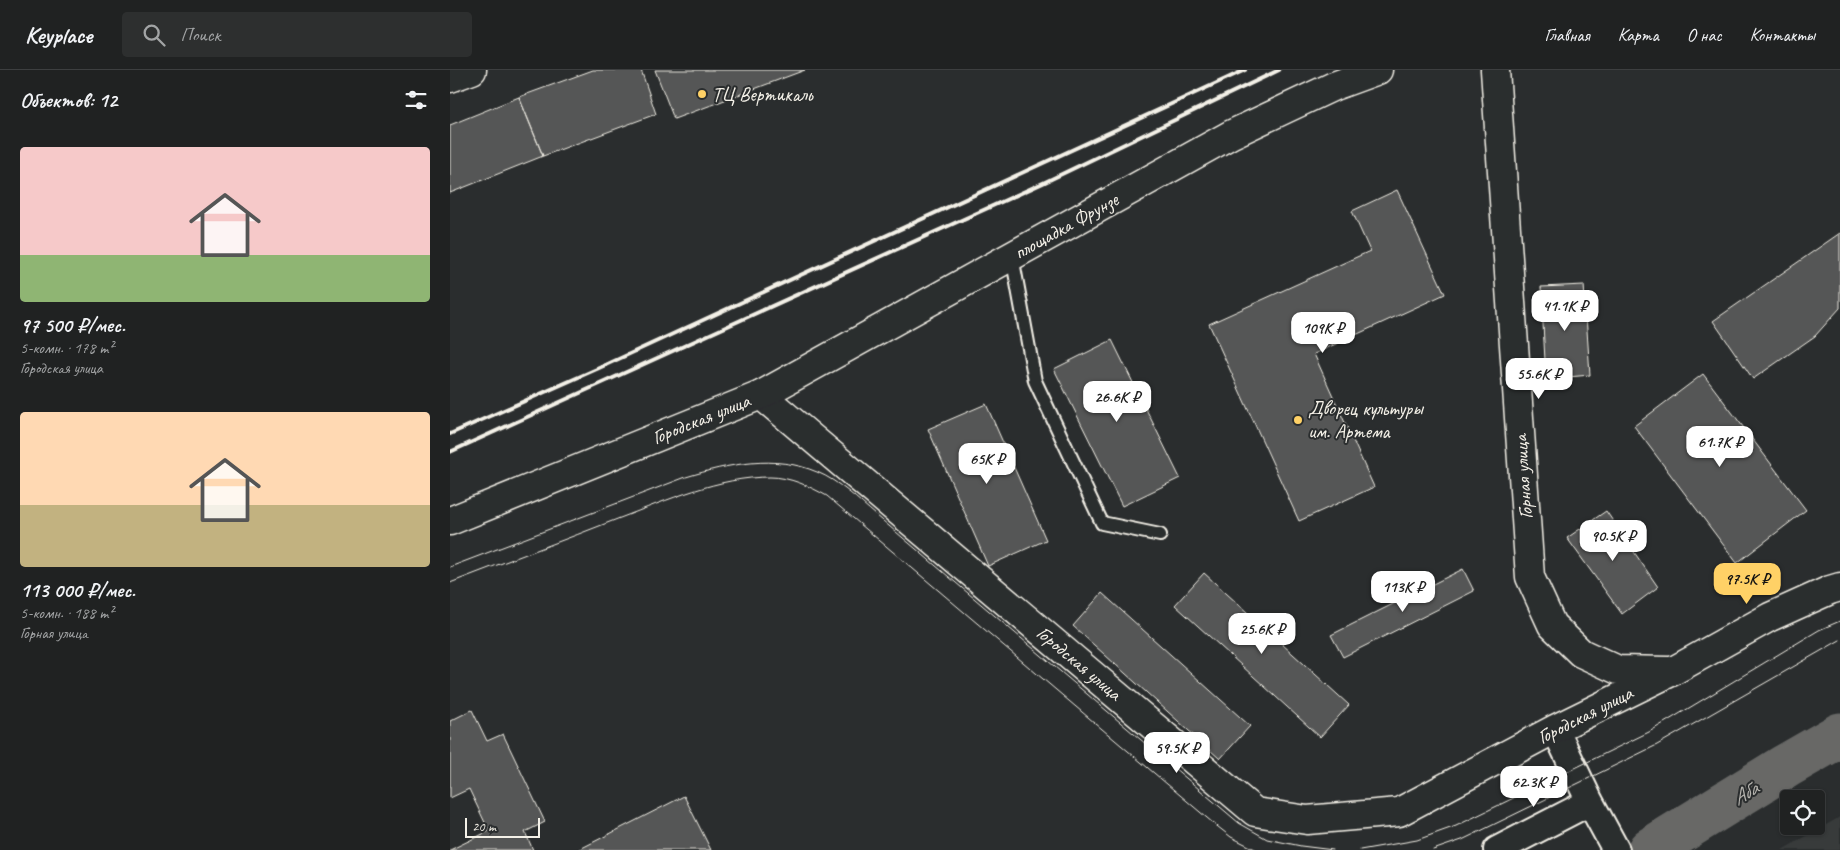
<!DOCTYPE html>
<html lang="ru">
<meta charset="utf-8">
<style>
body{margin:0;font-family:Caveat,sans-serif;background:#2d2f2f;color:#f1f3f6;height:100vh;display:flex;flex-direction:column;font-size:19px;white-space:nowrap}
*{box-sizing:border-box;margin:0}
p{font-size:16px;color:#a2a4a5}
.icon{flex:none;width:28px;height:28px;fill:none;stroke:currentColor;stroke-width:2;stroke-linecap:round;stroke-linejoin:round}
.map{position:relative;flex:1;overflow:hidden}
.side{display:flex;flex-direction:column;background:#202222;width:450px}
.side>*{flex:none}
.tools{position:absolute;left:1330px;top:720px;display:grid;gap:10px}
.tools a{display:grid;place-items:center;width:45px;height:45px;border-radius:5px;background:#202222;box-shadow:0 1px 4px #0004,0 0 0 1px #3d3f40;font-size:25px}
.scale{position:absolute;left:15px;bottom:12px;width:75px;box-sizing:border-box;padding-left:5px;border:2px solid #f4f1e8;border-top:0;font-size:14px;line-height:18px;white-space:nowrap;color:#f4f1e8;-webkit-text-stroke:4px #2a2d2e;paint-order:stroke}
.price{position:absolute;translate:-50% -42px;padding:0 11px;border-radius:10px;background:#fff;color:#222;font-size:16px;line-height:32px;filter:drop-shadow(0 1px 2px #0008)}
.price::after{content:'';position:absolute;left:50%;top:30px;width:15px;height:11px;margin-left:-8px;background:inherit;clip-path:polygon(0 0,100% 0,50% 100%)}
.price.active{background:#ffd166;color:#111}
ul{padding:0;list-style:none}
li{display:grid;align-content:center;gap:10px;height:265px;padding:0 20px}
li span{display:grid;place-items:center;height:155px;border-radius:5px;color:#555}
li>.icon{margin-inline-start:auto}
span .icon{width:90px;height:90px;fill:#fffc;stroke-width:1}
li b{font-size:21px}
h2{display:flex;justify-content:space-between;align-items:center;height:60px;padding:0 20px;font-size:21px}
header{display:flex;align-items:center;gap:30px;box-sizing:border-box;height:70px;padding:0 25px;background:#202222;border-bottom:1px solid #3d3f40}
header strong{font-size:24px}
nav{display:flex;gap:28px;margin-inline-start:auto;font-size:18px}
.search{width:350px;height:45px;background:#2d2f2f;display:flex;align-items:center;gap:12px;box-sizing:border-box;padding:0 18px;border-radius:5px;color:#a2a4a5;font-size:19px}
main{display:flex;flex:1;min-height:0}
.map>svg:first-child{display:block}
</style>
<header>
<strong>Keyplace</strong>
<div class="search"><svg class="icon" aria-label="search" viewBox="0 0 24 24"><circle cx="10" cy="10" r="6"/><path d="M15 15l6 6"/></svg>Поиск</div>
<nav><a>Главная</a><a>Карта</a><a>О нас</a><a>Контакты</a></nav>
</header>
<main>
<section class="side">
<h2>Объектов: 12<svg class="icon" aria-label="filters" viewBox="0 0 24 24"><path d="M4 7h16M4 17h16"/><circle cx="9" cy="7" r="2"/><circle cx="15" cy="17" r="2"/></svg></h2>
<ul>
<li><span style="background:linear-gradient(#f6c9c9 70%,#8fb573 0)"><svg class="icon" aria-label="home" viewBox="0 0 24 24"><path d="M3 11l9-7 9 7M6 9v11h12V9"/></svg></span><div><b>97 500 ₽/мес.</b><p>5-комн. · 178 m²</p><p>Городская улица</p></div></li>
<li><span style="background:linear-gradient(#ffd9b3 60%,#c2b280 0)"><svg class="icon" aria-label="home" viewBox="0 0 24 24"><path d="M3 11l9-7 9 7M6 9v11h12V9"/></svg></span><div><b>113 000 ₽/мес.</b><p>5-комн. · 188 m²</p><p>Горная улица</p></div></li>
</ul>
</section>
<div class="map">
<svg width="1390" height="780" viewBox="0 0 1390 780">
<rect width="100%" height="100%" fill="#2a2d2e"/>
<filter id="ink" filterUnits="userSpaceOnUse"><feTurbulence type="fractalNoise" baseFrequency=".02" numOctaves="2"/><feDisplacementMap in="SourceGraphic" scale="10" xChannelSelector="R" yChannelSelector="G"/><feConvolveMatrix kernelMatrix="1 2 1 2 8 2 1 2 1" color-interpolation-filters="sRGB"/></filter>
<g filter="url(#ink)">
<!-- built -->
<path fill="#373a3a" d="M1390,747v33h-58z"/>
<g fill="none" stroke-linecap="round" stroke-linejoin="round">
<!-- river -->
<path stroke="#676866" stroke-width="45" d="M1200,780l136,-84 54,-31"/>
</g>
<!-- building -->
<path fill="#555756" stroke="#f4f1e8" d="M143,0h48l15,44 -113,42 -24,-59z
M205,0h150l-131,49z
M69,27l24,59 -93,37v-68z
M947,120l48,104 -131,60 60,133 -75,34 -90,-197 161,-73 -18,-40z
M1390,163v75l-25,28 -62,43 -40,-58z
M1134,215l6,90 -44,4 -5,-92z
M662,270l68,138 -58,28 -68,-137z
M1253,304l103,136 -69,53 -103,-137z
M536,334l60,136 -58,26 -60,-137z
M1156,441l52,76 -36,27 -55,-76z
M1013,499l11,22 -131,66 -12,-22z
M754,503l145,132 -29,32 -145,-132z
M652,523l148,133 -30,33 -147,-133z
M22,640l15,31 16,-7 42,88 -20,10 8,18h-83l39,-19 -20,-42 -19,9v-77z
M234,726l27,54h-133z"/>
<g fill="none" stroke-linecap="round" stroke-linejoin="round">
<defs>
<path id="service" d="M562,186l23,125 67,142 58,12"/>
<path id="minor" d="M1105,659l35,73 26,48
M1047,780l93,-48"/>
<path id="secondary" d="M1045,0l35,507 22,48 29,28 37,17 51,1
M311,325l494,417 52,8 92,-8 156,-83 118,-58 97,-54 60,-27 10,-3"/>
<path id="primary" d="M0,8l22,-8
M0,451l311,-126 471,-261 102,-48 44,-16"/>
</defs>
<!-- service casing -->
<use href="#service" stroke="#f4f1e8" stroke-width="16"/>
<!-- minor casing -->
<use href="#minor" stroke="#f4f1e8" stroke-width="30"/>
<!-- secondary casing -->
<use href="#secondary" stroke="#f4f1e8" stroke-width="31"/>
<!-- primary casing -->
<use href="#primary" stroke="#f4f1e8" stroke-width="31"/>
<!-- service -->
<use href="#service" stroke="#2a2d2e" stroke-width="12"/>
<!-- minor -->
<use href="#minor" stroke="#2a2d2e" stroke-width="26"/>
<!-- secondary -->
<use href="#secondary" stroke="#2a2d2e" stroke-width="28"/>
<!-- primary -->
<use href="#primary" stroke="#2a2d2e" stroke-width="28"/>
<!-- tram -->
<path stroke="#f4f1e8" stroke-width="1" d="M0,497l236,-90c43,-13 89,-23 131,-5 22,9 41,28 59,43l363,308 28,16 34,7 32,4
M0,513c57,-22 114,-43 170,-65 48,-18 98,-41 150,-41 20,0 39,9 57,19l386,327 18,14 26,13
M910,780l57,-10 39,-14 193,-94 170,-102 21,-9
M983,780l29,-10 195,-95 183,-105"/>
<!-- rail -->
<path stroke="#f4f1e8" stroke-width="4" d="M0,364l149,-66 646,-298
M0,382l593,-269 236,-113"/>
</g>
</g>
<!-- markers -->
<g fill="#ffd166" stroke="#2a2d2e" stroke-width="2">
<circle cx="252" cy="24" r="5"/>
<circle cx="848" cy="350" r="5"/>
</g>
<g text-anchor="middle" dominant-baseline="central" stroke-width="4" stroke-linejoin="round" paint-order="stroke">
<!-- poi labels -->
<g font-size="20" fill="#f4f1e8" stroke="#2a2d2e" text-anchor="start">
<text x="262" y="24">ТЦ Вертикаль</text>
<text x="858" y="338">Дворец культуры<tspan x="858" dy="23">им. Артема</tspan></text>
</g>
<!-- street labels -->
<g font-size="20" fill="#f4f1e8" stroke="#2a2d2e">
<text transform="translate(616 156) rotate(-29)">площадка Фрунзе</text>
<text transform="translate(251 349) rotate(-22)">Городская улица</text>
<text transform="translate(1073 407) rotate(-94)">Горная улица</text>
<text transform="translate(629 593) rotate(40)">Городская улица</text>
<text transform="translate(1135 645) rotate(-27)">Городская улица</text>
</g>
<!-- water labels -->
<g font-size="21" font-style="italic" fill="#b5b3ae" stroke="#2a2d2e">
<text transform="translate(1295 723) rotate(-31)">Аба</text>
</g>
</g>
</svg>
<div class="tools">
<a><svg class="icon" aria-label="locate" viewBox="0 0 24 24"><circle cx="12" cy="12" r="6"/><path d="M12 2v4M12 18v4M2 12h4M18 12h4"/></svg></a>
</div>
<div class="scale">20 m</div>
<b class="price" style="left:1115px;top:262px">41.1K ₽</b>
<b class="price" style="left:873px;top:284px">109K ₽</b>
<b class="price" style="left:1089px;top:330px">55.6K ₽</b>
<b class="price" style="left:667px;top:353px">26.6K ₽</b>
<b class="price" style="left:1270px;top:398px">61.7K ₽</b>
<b class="price" style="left:537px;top:415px">65K ₽</b>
<b class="price" style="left:1163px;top:492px">90.5K ₽</b>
<b class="price active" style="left:1297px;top:535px">97.5K ₽</b>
<b class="price" style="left:953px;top:543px">113K ₽</b>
<b class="price" style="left:812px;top:585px">25.6K ₽</b>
<b class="price" style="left:727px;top:704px">59.5K ₽</b>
<b class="price" style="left:1084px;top:738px">62.3K ₽</b>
</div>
</main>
